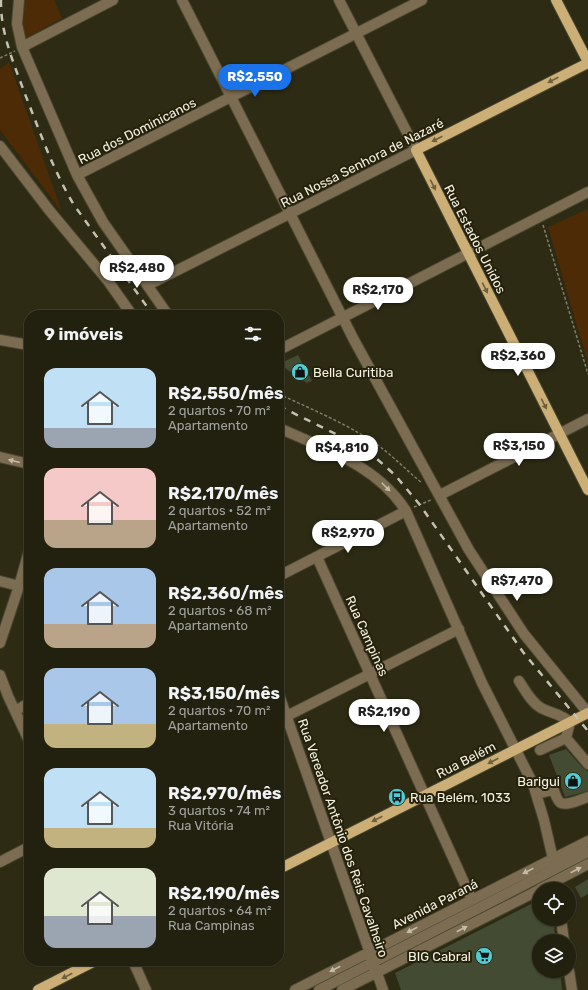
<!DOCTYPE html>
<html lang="pt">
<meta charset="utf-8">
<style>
body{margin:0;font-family:Rubik,sans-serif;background:#2a2818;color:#f1f3f6;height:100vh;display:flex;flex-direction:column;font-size:15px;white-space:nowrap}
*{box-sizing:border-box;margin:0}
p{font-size:13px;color:#a2a39e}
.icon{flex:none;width:22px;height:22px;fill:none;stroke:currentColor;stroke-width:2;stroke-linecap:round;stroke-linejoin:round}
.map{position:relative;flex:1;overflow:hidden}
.side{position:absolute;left:24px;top:310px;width:260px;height:656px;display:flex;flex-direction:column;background:#22200f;border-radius:16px;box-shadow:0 1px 3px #0004,0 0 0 1px #3f3e2f}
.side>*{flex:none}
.buttons{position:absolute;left:532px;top:882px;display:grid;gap:8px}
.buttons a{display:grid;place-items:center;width:44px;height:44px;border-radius:50%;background:#22200f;box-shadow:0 1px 3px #0004,0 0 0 1px #3f3e2f;font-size:20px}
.price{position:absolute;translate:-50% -34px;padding:0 9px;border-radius:14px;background:#fff;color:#222;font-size:13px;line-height:26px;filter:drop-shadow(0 1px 2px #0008)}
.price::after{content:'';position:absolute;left:50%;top:24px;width:12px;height:9px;margin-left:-6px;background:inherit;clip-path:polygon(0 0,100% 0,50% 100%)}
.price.active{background:#1a73e8;color:#fff}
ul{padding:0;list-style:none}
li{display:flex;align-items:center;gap:12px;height:100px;padding:0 20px}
li span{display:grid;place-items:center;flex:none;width:112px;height:80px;border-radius:12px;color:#555}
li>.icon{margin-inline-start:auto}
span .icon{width:48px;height:48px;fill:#fffc;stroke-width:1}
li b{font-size:17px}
h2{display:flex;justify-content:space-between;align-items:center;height:48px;padding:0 20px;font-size:17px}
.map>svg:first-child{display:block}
</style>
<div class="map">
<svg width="588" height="990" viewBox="0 0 588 990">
<rect width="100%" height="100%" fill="#2e2b14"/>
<!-- green -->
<path fill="#4d2b06" d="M24,0h30l8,18 -37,21 -2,-13z
M9,62l53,150 -62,-82v-61z
M588,209v154l-40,-136z"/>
<!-- building -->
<path fill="#444b33" d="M298,355l14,26 -5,2 -28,-19z
M566,749l17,19 5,3v20l-23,6 -16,-42z
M588,879v15l-7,4 -6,-11z
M539,900v19h14l3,22h-17v30h21l2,19h-161l-6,-17z"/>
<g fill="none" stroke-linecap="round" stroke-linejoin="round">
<defs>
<path id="minor" d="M19,0l-2,24 5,23 55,128 26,47 65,93
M182,0l172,340 115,210 55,84 64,79
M22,47l91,-47
M0,146l49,64 59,71 24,34
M77,175l345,-175
M148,285l268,-135 -77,-150
M0,340l29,5
M279,350l309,-158
M279,428c46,21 99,38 127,83l76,172 51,101 11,36 9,39
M0,457l29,7
M440,495l148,-76
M317,557l155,343
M279,576l127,-65
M0,581l19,5
M0,643l19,-57 10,-35
M0,675l8,21 21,45
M519,681c6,9 12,21 22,27 12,6 18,5 29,14l-4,16
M279,695l104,295
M15,711l14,-8
M279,720l180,-91
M566,738l22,26
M540,750l26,-12
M537,794l15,-4 2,1c2,4 3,10 7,12 7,3 20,-4 27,-6
M0,862l29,-15
M540,889l48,-25
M561,919l3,22
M133,961l13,29
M569,971l3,19
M295,990l293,-149
M319,990l269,-138
M342,990l197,-100"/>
<path id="major" d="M556,0l32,62
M588,63l-172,87 172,340
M279,869l309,-156
M38,990l57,-29"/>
</defs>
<!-- minor casing -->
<use href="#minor" stroke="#4a4731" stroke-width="12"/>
<!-- major casing -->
<use href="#major" stroke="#4a4731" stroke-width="12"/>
<!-- path -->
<path stroke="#807e6a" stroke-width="1.5" stroke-dasharray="3 2" stroke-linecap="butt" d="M0,58l15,-7
M543,225l45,149
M279,394c32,15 66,29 96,49 17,12 31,27 47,40
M414,507l17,-7"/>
<!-- minor -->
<use href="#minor" stroke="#7b6c52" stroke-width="10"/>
<!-- major -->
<use href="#major" stroke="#ccae77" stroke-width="10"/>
<!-- rail -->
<path stroke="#c4c2b2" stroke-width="2.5" stroke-dasharray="7 7" stroke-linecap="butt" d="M1,0c-1,32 13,64 24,94 15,38 28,76 49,111l79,110
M279,406l73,36 25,17 18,16 25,30 103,147 65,79"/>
</g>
<!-- one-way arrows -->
<defs><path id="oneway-solid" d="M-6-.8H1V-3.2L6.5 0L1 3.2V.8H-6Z"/></defs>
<g fill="#70603b">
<use href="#oneway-solid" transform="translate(553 80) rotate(153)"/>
<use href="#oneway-solid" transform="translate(437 139) rotate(153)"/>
<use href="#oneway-solid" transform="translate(433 185) rotate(63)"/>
<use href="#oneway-solid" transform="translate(485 288) rotate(63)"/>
<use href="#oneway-solid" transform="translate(544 404) rotate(63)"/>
<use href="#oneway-solid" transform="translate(493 761) rotate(153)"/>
<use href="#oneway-solid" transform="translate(377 819) rotate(153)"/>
<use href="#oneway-solid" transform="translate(67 976) rotate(153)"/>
</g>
<g fill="#c3bca9">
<use href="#oneway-solid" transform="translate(14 461) rotate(-166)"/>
<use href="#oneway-solid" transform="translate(386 487) rotate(45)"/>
<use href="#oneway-solid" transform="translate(576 870) rotate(-27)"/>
<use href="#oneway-solid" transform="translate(528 871) rotate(153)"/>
<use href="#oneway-solid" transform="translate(462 929) rotate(-27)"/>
<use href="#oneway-solid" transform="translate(412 930) rotate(153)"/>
<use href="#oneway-solid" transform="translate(335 969) rotate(153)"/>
</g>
<!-- icons -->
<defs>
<symbol id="shop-disc" viewBox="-11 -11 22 22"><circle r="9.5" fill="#51ccd2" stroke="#25210a"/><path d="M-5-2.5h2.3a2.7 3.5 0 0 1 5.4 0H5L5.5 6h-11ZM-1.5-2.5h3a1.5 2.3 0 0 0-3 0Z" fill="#111"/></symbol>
<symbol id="bus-disc" viewBox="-11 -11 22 22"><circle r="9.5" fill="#51ccd2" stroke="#25210a"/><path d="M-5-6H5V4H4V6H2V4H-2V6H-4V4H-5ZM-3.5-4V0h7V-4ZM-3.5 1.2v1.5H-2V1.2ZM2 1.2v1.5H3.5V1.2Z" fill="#111"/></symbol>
<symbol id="supermarket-disc" viewBox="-11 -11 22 22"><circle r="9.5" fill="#51ccd2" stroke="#25210a"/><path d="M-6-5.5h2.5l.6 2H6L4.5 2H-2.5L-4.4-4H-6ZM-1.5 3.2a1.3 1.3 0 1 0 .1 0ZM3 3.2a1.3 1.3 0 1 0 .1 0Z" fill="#111"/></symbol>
</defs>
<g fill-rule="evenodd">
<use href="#shop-disc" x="290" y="362" width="20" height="20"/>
<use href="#shop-disc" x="563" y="771" width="20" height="20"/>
<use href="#bus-disc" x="387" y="787" width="20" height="20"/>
<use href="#supermarket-disc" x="474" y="946" width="20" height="20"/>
</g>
<g text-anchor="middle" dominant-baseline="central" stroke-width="4" stroke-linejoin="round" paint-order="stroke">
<!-- street labels -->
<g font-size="13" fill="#f3f2e3" stroke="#25210a">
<text transform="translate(137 131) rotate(-27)">Rua dos Dominicanos</text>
<text transform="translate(362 163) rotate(-27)">Rua Nossa Senhora de Nazaré</text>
<text transform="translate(475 239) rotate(63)">Rua Estados Unidos</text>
<text transform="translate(367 636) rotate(66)">Rua Campinas</text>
<text transform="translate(466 760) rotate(-27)">Rua Belém</text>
<text transform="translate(343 838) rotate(71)">Rua Vereador Antônio dos Reis Cavalheiro</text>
<text transform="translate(435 904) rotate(-27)">Avenida Paraná</text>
</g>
<!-- poi labels -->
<g font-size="13" fill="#f3f2e3" stroke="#25210a" text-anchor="start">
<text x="313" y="372">Bella Curitiba</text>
<text x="560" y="781" text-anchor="end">Barigui</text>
<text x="410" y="797">Rua Belém, 1033</text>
<text x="471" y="956" text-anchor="end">BIG Cabral</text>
</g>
</g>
</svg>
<div class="buttons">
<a><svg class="icon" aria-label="locate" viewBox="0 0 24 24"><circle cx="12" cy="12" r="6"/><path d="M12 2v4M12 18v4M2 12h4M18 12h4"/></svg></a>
<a><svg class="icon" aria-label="layers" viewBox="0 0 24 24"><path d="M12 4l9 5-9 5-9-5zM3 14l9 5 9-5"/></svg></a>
</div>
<b class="price active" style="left:255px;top:98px">R$2,550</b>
<b class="price" style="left:137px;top:289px">R$2,480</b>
<b class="price" style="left:378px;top:311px">R$2,170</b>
<b class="price" style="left:518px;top:377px">R$2,360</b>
<b class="price" style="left:519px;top:467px">R$3,150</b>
<b class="price" style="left:342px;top:469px">R$4,810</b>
<b class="price" style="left:348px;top:554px">R$2,970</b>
<b class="price" style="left:517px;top:602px">R$7,470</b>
<b class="price" style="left:384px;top:733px">R$2,190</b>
<section class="side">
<h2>9 imóveis<svg class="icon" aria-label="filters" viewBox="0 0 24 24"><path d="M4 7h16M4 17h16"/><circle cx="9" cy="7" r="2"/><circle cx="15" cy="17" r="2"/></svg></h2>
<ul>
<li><span style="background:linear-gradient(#bfe0f5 75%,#9aa5b1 0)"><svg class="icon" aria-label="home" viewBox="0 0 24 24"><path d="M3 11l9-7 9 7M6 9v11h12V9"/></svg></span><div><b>R$2,550/mês</b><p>2 quartos · 70 m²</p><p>Apartamento</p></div></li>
<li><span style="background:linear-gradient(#f6c9c9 65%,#b9a48a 0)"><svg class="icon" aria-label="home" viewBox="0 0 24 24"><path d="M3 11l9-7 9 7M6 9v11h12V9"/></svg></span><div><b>R$2,170/mês</b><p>2 quartos · 52 m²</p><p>Apartamento</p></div></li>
<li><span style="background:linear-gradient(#a9c7e8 70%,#b9a48a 0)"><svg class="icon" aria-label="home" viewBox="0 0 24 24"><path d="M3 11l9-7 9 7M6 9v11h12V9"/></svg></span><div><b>R$2,360/mês</b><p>2 quartos · 68 m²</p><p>Apartamento</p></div></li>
<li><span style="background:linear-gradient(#a9c7e8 70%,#c2b280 0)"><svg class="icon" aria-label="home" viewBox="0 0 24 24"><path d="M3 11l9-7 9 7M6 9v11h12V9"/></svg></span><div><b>R$3,150/mês</b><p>2 quartos · 70 m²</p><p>Apartamento</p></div></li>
<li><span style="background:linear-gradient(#bfe0f5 75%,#c2b280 0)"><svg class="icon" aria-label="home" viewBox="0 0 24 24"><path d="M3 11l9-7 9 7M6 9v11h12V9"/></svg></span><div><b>R$2,970/mês</b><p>3 quartos · 74 m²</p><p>Rua Vitória</p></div></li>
<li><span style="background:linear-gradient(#dfe7d0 60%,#9aa5b1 0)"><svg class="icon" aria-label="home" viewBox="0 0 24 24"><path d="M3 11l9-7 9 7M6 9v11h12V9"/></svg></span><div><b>R$2,190/mês</b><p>2 quartos · 64 m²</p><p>Rua Campinas</p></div></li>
</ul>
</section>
</div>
